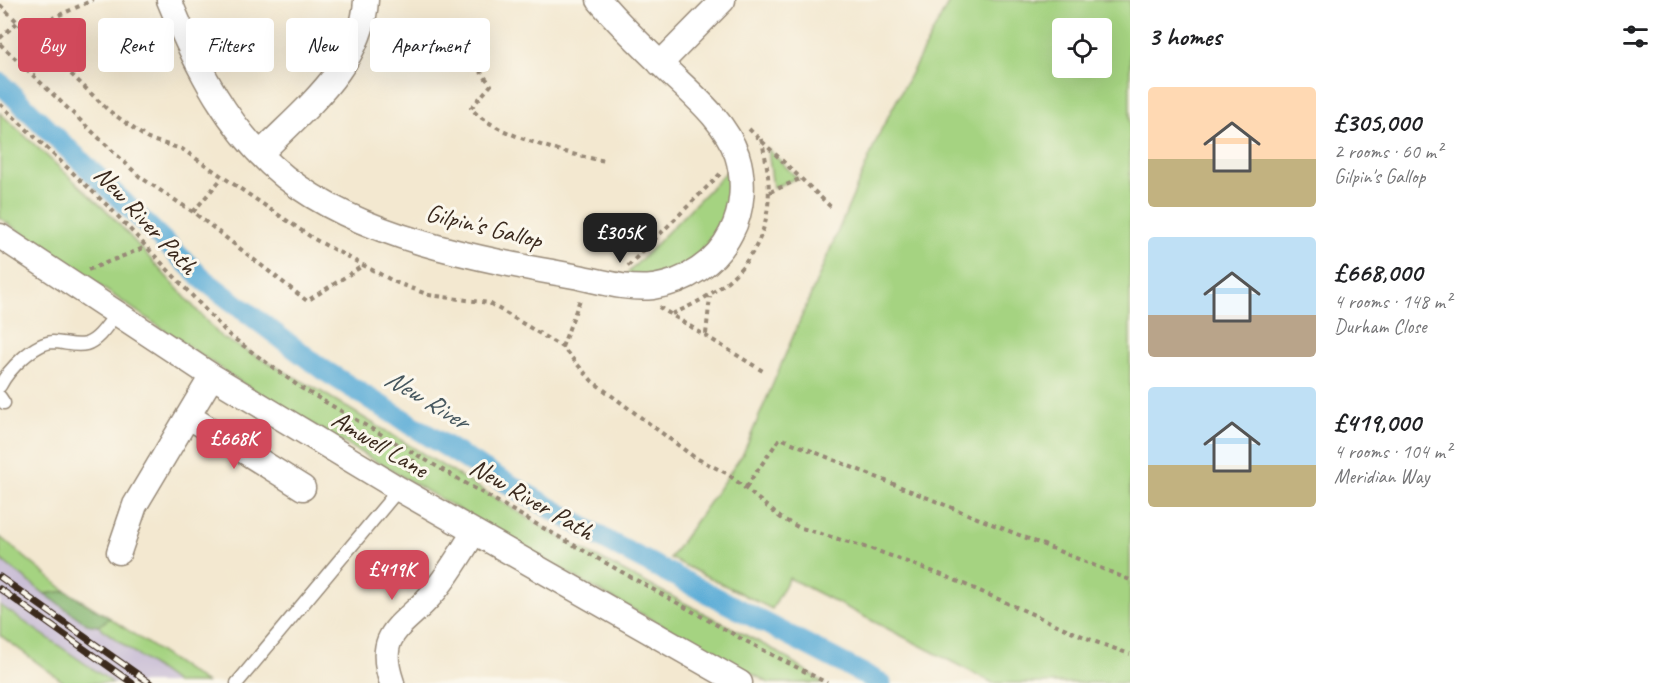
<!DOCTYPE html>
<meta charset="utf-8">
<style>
body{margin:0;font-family:Caveat,sans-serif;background:#f6f6f6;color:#202124;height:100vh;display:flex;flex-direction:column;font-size:22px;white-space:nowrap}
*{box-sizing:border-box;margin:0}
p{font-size:20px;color:#757577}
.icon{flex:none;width:33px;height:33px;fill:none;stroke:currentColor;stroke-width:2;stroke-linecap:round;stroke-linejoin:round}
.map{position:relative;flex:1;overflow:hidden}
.details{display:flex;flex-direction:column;background:#fff;width:540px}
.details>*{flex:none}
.hud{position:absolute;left:18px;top:18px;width:570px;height:54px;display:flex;gap:12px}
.buttons{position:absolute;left:1052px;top:18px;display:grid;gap:12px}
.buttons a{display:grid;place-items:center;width:60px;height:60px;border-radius:6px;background:#fff;box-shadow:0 6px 24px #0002;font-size:30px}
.price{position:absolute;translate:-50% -51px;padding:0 14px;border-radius:12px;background:#d1495b;color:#fff;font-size:20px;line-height:39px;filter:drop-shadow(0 2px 3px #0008)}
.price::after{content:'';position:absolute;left:50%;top:36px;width:18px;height:14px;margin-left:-9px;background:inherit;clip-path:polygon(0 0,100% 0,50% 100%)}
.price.active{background:#222;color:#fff}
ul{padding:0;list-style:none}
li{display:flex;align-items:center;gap:18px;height:150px;padding:0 18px}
li span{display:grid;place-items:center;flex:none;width:168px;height:120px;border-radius:6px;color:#555}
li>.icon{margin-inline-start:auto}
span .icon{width:72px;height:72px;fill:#fffc;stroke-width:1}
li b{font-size:26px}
h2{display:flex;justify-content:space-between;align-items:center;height:72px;padding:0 18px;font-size:26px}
.chip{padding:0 21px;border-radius:6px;background:#fff;box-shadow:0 6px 24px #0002;font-size:21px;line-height:54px}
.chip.active{background:#d1495b;color:#fff}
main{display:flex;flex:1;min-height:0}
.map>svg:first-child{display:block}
</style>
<main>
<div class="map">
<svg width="1130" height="683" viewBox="0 0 1130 683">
<rect width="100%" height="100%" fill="#fbf7ec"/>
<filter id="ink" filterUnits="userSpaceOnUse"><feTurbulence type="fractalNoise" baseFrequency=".0167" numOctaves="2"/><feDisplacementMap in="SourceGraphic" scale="12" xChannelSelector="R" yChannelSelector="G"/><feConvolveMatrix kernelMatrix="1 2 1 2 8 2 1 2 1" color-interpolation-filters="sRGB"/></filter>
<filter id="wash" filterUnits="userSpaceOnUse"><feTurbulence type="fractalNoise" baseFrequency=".008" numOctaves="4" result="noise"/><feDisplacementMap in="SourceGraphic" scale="24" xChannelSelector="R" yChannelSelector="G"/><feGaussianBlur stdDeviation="1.35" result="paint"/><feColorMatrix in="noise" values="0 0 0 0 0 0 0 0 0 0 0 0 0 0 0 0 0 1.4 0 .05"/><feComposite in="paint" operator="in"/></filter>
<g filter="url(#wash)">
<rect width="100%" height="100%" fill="#f3e8d0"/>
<!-- industrial -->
<path fill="#cabfd6" d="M0,559l87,65 11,2 78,57h-63l-96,-66 -17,-12z"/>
<!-- green -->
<path fill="#a5d381" stroke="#707e50" stroke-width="1.5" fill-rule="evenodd" d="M950,0h180v683h-137l-204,-105 -17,31 -102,-51 73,-104 138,-324zM1062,28h39v40h-39z
M0,113l109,100 112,124 99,54 246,150 210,110 48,32h-55l-170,-92 -351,-204 -248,-169z
M768,149l29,29 -24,10z
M730,168l3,16 -10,47 -34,34 -29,11 -36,1z
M0,537l66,54 -21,3 -45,-35z
M0,605l113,78h-48l-65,-48z
M110,618l93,63 4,2h-31l-78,-57z"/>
<!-- forest -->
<path fill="#84b56f" stroke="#607046" stroke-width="1.5" d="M66,591l44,27 -12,8 -11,-2 -42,-30z"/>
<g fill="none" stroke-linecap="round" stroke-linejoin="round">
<!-- canal -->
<path stroke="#5dadd7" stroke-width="21" d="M0,83l204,197 118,89 154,96 135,78 270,140"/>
</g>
</g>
<g filter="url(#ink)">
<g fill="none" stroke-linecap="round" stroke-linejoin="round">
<defs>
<path id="service" d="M0,386c8,-16 34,-43 53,-44 11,0 22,5 33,2 13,-4 22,-20 30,-30
M0,397l4,6
M237,683l162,-194"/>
<path id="minor" d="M169,0c27,66 59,131 116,177 77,61 194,82 289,99 25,5 53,14 79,11 33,-5 63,-24 78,-54 12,-23 14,-53 6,-78 -12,-34 -43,-59 -69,-84 -23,-22 -48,-46 -69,-71
M660,64l63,-64
M260,154c42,-43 103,-89 106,-154
M0,236l212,140 187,113 341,194
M188,416l115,72
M119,552l16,-47 77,-129
M392,683c-18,-52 12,-56 40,-89 16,-18 29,-41 42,-62"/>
</defs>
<!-- service casing -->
<use href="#service" stroke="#978977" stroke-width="15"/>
<!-- minor casing -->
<use href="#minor" stroke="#978977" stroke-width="27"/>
<!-- path -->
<path stroke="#978977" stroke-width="4" stroke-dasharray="4.5 4.5" stroke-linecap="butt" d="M0,5l108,105 40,29 34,10 132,90 81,43 34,13 60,8 73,44 30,34 102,76 34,17 53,44 17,9 77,23 75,28 146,64 34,12
M26,30l67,-30
M0,38l18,-16
M377,38l100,29 14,18 -20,23c20,26 101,48 135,53
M0,44l140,133 53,35 114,89 57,-36
M0,104l111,105 118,126 72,53 244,141 195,109 87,45
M749,129l84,80
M770,192l32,-14
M193,212l29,-34
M628,266l92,-92
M88,270l58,-23
M659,307l107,66
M672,314c81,-34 113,-88 89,-175
M706,334l4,-37
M562,347l19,-50
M408,471l8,-16
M746,487l34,-49 350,142"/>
<!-- service -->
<use href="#service" stroke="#fff" stroke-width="12"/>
<!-- minor -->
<use href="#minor" stroke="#fff" stroke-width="24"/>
<defs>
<path id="rail" d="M0,577l150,106
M0,589l132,94"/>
</defs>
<!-- rail casing -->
<use href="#rail" stroke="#3b2a1e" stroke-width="7"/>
<!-- rail -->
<use href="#rail" stroke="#fbf7ec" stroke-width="4.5" stroke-dasharray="14" stroke-linecap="butt"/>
</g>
</g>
<g text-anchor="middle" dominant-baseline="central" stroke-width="6" stroke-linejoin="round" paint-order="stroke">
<!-- street labels -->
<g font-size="26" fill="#3b2a1e" stroke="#fbf7ec">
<text transform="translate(146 220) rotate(47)">New River Path</text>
<text transform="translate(484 226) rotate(14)">Gilpin's Gallop</text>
<text transform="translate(380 444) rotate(31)">Amwell Lane</text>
<text transform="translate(532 499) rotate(30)">New River Path</text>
</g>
<!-- water labels -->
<g font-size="27" font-style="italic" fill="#47585f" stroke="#fbf7ec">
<text transform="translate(427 399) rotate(31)">New River</text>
</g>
</g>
</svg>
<div class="buttons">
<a><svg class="icon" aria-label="locate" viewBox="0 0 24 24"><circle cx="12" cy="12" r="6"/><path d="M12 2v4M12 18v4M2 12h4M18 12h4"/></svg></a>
</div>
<b class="price active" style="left:620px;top:264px">£305K</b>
<b class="price" style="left:234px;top:470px">£668K</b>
<b class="price" style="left:392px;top:601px">£419K</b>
<div class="hud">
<a class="chip active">Buy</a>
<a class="chip">Rent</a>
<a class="chip">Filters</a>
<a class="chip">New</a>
<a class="chip">Apartment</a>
</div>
</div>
<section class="details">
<h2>3 homes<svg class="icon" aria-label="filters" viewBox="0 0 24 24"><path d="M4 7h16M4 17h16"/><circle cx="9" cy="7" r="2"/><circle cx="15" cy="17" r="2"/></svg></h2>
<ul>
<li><span style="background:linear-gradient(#ffd9b3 60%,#c2b280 0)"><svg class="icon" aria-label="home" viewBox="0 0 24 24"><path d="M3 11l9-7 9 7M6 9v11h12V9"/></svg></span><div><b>£305,000</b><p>2 rooms · 60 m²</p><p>Gilpin's Gallop</p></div></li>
<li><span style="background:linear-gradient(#bfe0f5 65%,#b9a48a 0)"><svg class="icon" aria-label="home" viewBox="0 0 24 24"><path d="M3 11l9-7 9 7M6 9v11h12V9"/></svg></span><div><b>£668,000</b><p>4 rooms · 148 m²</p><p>Durham Close</p></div></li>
<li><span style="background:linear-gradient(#bfe0f5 65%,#c2b280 0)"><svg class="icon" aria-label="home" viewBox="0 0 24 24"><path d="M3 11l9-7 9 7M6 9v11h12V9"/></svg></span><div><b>£419,000</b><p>4 rooms · 104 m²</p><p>Meridian Way</p></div></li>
</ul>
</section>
</main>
